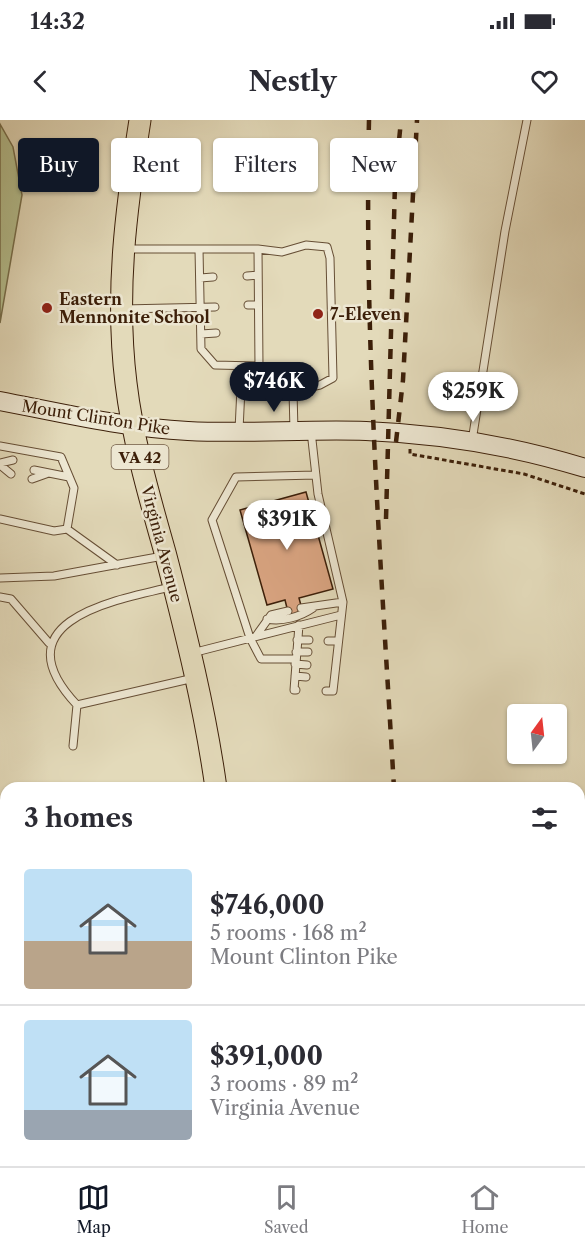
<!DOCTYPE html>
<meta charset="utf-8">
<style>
body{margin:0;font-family:"Libre Caslon Text",serif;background:#f2f2f3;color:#2b2b33;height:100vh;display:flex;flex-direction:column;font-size:22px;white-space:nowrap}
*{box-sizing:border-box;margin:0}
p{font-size:20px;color:#7c7c81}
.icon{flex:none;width:33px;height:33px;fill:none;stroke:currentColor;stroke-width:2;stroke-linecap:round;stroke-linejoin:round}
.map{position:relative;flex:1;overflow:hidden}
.side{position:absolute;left:0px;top:662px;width:585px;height:386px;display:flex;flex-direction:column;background:#fff;border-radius:18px 18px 0 0;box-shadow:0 2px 4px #0004}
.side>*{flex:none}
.top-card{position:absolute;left:18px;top:18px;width:549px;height:54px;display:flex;gap:12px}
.needle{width:39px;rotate:15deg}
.controls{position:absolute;left:507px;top:584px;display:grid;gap:12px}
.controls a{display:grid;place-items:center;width:60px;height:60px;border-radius:6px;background:#fff;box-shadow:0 2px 4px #0004;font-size:30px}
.price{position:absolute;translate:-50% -51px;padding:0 14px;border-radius:21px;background:#fff;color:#222;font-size:20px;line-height:39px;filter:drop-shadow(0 2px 3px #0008)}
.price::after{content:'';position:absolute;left:50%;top:36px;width:18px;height:14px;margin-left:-9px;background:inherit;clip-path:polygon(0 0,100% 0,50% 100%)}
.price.active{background:#111827;color:#fff}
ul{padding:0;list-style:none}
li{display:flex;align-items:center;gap:18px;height:150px;padding:0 24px}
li+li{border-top:2px solid #e1e1e2}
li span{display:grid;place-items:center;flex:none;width:168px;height:120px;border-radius:6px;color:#555}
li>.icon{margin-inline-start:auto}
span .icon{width:72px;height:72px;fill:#fffc;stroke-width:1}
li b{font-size:26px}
h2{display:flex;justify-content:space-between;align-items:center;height:72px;padding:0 24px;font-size:26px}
.chip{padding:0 21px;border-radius:6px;background:#fff;box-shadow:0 2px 4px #0004;font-size:21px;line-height:54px}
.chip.active{background:#111827;color:#fff}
.status{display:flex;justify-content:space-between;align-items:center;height:42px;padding:0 30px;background:#fff;direction:ltr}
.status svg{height:16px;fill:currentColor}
header{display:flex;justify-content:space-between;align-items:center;height:78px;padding:0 24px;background:#fff;font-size:27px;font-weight:700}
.menu{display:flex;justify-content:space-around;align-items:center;height:84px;border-top:2px solid #e1e1e2;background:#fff;font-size:16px;color:#7c7c81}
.menu a{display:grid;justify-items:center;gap:3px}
.menu .active{color:#111827}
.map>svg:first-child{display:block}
</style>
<div class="status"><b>14:32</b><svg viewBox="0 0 49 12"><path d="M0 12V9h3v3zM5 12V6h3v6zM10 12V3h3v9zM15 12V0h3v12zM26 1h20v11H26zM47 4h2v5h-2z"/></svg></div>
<header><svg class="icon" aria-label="back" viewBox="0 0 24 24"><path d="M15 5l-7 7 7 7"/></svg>Nestly<svg class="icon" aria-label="heart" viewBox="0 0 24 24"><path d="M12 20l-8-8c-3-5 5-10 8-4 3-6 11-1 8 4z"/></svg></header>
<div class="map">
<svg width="585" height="1046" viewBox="0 0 585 1046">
<rect width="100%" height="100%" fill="#e3daba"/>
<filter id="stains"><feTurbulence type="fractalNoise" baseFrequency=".00333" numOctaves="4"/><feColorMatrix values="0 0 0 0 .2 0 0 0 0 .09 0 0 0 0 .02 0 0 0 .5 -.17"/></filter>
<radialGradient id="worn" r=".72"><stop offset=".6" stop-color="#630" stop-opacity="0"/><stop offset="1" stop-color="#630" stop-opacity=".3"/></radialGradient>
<!-- green -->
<path fill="#b5bf8f" stroke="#786f4c" stroke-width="1.5" d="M0,4l13,23 9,48 -22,128z"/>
<!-- building -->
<path fill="#d9a481" stroke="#3c1f09" stroke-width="1.5" d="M306,372l27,97 -34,9 4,15 -14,3 -4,-16 -18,5 -27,-95z
M0,724l3,25h-3z
M6,850v23l-6,1v-23z
M87,1041h22v5h-23z"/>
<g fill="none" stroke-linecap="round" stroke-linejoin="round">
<defs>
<path id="lane" d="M127,129h131l1,117 -44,-1 -14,-16 -2,-100
M258,129l24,3 24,-7 21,2 3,11 3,120 -13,7 -27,6
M247,156l11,-1
M200,158l13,-1
M248,185h9
M123,189l92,-2
M201,214l15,-1
M259,246v22l34,3 1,40
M239,310l2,-42h18
M311,311l7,63 25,108 -10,89h-7
M472,321l33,-210 22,-111
M0,326l61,11 13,31 -7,41 -13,2 -54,-12
M0,343l13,-3
M0,345l11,9
M34,350l35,7
M32,359l14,-5
M67,409l50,36
M0,458l54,-2 109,-20
M0,477l11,2 38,44
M301,488l42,-6
M267,499c15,3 33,-2 46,-11
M256,516l15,-21 17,-4
M297,520h12
M328,521h10
M296,532h12
M192,533l149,-38
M296,539h-35l-11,-21 -38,-118 24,-43 80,-2
M295,544l12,1
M295,556l11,1
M296,570h-2l5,-65
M77,585c-77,-82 31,-104 94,-118
M73,626l4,-41 117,-27
M127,1046l1,-5"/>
<path id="street" d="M0,794h6"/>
<path id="secondary" d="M0,281c62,12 125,27 188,30 59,3 119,-2 178,0 74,3 148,15 219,37"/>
<path id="primary" d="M140,0c-14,89 -25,173 -14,263 7,59 24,116 40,173 20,77 39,153 50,232
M181,1046l1,-5"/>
</defs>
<!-- lane casing -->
<use href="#lane" stroke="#664e35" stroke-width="9"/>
<!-- street casing -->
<use href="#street" stroke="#664e35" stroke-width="16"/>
<!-- secondary casing -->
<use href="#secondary" stroke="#3c1f09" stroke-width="20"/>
<!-- primary casing -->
<use href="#primary" stroke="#3c1f09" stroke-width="23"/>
<!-- path -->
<path stroke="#3c1f09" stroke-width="3" stroke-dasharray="4.5 3" stroke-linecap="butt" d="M410,329v5l114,20 61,20"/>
<!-- lane -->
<use href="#lane" stroke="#ede7d2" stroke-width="7"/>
<!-- street -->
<use href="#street" stroke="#ede7d2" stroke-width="14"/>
<!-- secondary -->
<use href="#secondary" stroke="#ede7d2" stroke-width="18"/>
<!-- primary -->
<use href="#primary" stroke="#e3daba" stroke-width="21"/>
<!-- rail -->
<path stroke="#3c1f09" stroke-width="4.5" stroke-dasharray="10 10" stroke-linecap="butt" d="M369,0c-5,223 12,445 25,668
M396,322l7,-62 14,-260
M386,399l9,-336 6,-63
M387,1046v-5"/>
</g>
<!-- markers -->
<g fill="#8f2418" stroke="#ede7d2" stroke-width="2">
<circle cx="47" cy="188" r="6"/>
<circle cx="318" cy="194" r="6"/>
</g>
<g text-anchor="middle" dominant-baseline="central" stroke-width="5" stroke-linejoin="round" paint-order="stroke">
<!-- shield labels -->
<rect fill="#ede7d2" stroke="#715b45" stroke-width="1.5" x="111.5" y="325" width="57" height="24" rx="4.5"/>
<g font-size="15" font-weight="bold" fill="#3c1f09">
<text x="140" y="337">VA 42</text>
</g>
<!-- poi labels -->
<g font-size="16" font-weight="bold" fill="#3c1f09" stroke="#ede7d2" text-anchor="start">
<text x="59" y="179">Eastern<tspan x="59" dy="18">Mennonite School</tspan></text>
<text x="330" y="194">7-Eleven</text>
</g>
<!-- street labels -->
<g font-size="16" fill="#3c1f09" stroke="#ede7d2">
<text transform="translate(96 297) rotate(9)">Mount Clinton Pike</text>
<text transform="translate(162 424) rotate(75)">Virginia Avenue</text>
</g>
</g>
<rect width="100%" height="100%" filter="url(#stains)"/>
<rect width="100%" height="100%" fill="url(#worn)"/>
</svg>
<div class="controls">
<a><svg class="needle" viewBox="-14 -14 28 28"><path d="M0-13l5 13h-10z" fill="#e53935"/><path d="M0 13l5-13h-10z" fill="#7c7c81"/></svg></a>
</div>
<b class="price active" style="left:274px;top:293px">$746K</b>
<b class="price" style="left:473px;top:303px">$259K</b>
<b class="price" style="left:287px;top:431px">$391K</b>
<div class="top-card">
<a class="chip active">Buy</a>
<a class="chip">Rent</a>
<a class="chip">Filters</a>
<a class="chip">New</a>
</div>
<section class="side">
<h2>3 homes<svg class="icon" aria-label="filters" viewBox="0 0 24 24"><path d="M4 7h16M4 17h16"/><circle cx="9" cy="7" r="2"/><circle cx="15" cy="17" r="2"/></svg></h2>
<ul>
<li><span style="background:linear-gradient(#bfe0f5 60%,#b9a48a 0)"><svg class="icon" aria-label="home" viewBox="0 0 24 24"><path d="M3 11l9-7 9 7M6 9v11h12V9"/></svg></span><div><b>$746,000</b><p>5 rooms · 168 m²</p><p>Mount Clinton Pike</p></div></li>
<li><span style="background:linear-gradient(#bfe0f5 75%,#9aa5b1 0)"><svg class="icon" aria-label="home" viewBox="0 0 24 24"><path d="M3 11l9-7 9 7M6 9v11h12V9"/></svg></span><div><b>$391,000</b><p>3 rooms · 89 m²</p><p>Virginia Avenue</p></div></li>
</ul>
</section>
</div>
<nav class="menu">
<a class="active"><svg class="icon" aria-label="map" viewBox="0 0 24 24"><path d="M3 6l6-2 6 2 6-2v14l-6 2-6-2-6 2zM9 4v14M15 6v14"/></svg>Map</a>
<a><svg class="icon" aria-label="saved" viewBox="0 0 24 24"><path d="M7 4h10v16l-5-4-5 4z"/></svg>Saved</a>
<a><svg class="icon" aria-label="home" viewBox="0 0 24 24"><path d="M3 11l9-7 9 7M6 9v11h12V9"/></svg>Home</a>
</nav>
